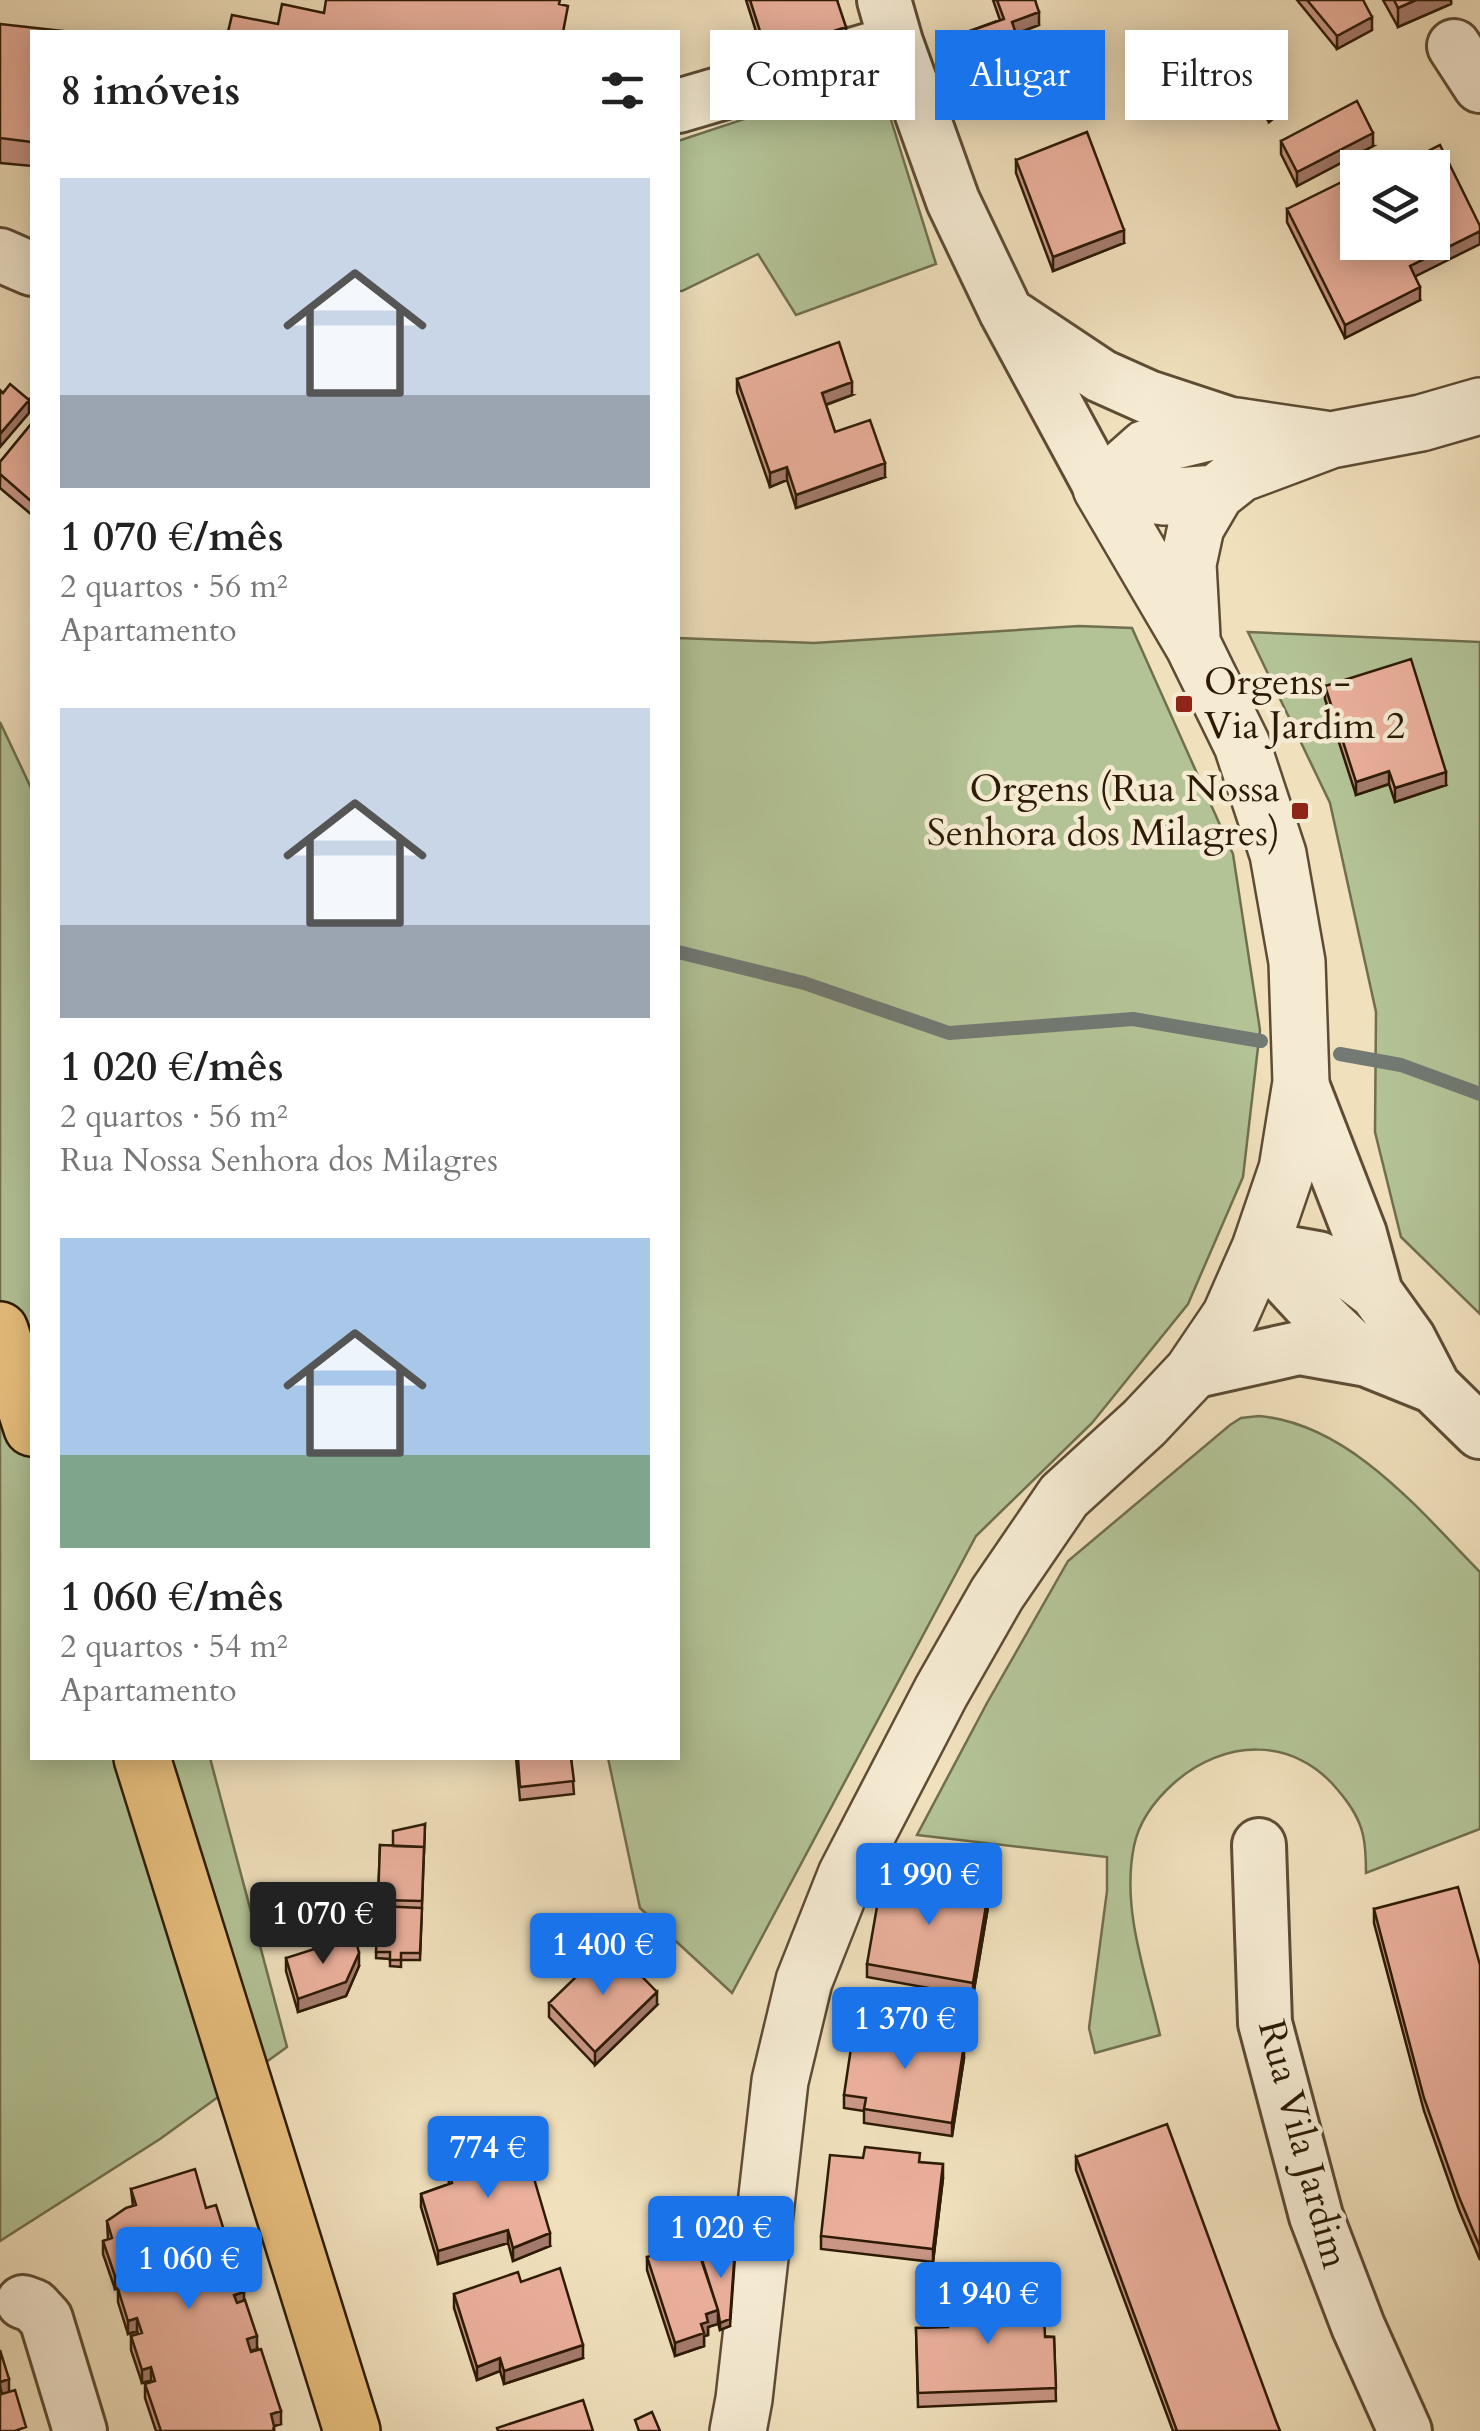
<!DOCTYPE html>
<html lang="pt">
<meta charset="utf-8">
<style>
body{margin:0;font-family:Cardo,serif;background:#f6f6f6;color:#222;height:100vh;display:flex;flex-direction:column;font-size:38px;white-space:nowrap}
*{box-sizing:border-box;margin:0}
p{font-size:32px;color:#767676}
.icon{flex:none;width:55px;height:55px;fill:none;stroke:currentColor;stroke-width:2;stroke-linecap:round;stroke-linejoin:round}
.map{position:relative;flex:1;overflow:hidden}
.details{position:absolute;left:30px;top:30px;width:650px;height:1730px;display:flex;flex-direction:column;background:#fff;border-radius:0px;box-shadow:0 5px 25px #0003}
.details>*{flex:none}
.banner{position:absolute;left:710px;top:30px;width:620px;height:90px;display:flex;gap:20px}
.controls{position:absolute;left:1340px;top:150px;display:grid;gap:20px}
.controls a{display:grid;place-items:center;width:110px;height:110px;border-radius:0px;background:#fff;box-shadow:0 5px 25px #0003;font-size:50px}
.price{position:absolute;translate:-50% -85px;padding:0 22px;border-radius:10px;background:#1a73e8;color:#fff;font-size:32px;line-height:65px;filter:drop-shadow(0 2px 5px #0008)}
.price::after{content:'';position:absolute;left:50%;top:60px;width:30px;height:22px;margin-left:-15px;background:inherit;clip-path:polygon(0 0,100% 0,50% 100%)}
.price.on{background:#222;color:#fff}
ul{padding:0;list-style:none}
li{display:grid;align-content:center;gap:20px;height:530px;padding:0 30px}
li span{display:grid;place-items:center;height:310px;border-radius:0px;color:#555}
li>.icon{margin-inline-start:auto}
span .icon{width:180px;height:180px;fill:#fffc;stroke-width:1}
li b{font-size:42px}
h2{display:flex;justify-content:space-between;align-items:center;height:120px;padding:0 30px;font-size:42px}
.tag{padding:0 35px;border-radius:0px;background:#fff;box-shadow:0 5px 25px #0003;font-size:35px;line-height:90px}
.tag.on{background:#1a73e8;color:#fff}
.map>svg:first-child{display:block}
</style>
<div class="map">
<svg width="1480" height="2431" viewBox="0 0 1480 2431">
<rect width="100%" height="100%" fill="#f0e0bc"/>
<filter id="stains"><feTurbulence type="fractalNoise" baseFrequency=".002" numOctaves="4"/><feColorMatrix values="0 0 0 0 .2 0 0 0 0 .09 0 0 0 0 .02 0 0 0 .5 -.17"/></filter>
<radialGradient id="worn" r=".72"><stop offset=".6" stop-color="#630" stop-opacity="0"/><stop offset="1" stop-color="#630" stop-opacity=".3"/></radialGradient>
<!-- green -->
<path fill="#b3c396" stroke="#706f4e" stroke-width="2.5" d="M877,75l59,189 -140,51 -38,-61 -76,37h-4v-150z
M1079,626l53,2 101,226 27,176 -17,147 -55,127 -96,119 -116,113 -244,457 -92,-85 -32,-150h70v-1120l136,5z
M1248,632l232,10v672l-79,-77 -26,-105 1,-120 -46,-209z
M0,722l32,68v968h178l77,289 -127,92 -160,102z
M1259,1416c91,8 161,95 221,156v257l-114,44c0,-12 0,-25 -3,-38 -4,-18 -14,-32 -26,-46 -44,-53 -113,-50 -163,-6 -19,17 -35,38 -40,63 -13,63 12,128 26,189l-65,18 -6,-25 18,-137v-34l-190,-22 70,-132 81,-142 162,-136 11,-7z"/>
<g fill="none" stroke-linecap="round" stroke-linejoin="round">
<!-- stream -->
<path stroke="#727a73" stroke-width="14" d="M678,952l126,31 145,50 184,-14 128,22
M1340,1054l61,11 79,29"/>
<defs>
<path id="minor" d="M884,0l12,42 57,159 53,111 95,176
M1454,46l26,40
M678,106l218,-64
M0,255l32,14
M1014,318l87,58 47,21 88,29
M1301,1082l59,152 16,59
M1260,1248l58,10 33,16 25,19 33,46 25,48 46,45
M1260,1248c32,41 68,77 107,112
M1192,1372l107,-24 68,12 67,27
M1259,1845l6,178 51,193 42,110 47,105
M23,2302l11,4 12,13 34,112"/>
<path id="tertiary" d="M1101,488l45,-40 90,-22 88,13
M1101,488l63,9 52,-4
M1192,637l-4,-73 8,-37 20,-34 24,-19 91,-34 90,-17 59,-17
M738,2431l6,-32 36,-318 24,-100 42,-106 95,-183 56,-98 67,-98 80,-73 48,-51 38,-56 30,-68 27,-79 14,-87 -4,-120 -19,-108 -36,-109 -49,-100 -92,-157"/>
<path id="primary" d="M0,1330l32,98
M142,1758l210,673"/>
</defs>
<!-- minor casing -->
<use href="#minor" stroke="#5e4c34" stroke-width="58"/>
<!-- tertiary casing -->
<use href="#tertiary" stroke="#5e4c34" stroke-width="60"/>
<!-- primary casing -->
<use href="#primary" stroke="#2d1b06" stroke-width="60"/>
<!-- minor -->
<use href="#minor" stroke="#f5ebd3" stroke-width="52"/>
<!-- tertiary -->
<use href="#tertiary" stroke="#f5ebd3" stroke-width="55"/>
<!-- primary -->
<use href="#primary" stroke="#e8c07e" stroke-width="55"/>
</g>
<!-- wall -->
<path fill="#ca9786" stroke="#2d1b06" stroke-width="2.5" d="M746,0h91l9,40 -79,26z
M993,0h42l4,25 -23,9 9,26 44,38 -40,14 -7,-20 -56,21 -21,-60v-13l55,-20z
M1297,0h66l9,30 -35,19z
M1383,0h68v4l-53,23z
M0,24l32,8v134l-32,-3z
M1237,71l46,40 -14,11 -32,-44z
M1281,141l92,5 -76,40 -16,-32z
M1016,160l108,83 -71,28 -37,-98z
M1287,209l133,91 -75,38 -58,-116z
M737,379l115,16 -26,10 9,27 50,45 -89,31 -9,-28 -17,7 -33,-95z
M32,423v92l-32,-27v-26z
M1325,686l121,99 -51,17 -6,-18 -33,11 -31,-96z
M516,1758h55l3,36 -54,6z
M425,1824l-5,136h-19v7l-11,-1v-7l-14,-1 4,-113 13,1z
M989,1901l-16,95 -106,-19v-13z
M1374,1909l106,56v295l-21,-50 -35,-99 -50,-188z
M286,1958l73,8 -13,30 -48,16 -12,-41z
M549,2003l108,2 -62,60 -46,-48z
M928,2039l36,19 -12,78 -88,-13v-12l-20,-3v-13z
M1076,2157l204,274h-107l-97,-261z
M863,2158l57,4 23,16 -10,84 -112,-13v-13z
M448,2167l102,79 -37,15 -5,-18 -70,21 -17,-57v-13l28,-10z
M131,2189l75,19 22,45 53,171 -7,2v5h-118l-11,-33v-14l7,-2 -1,-2 -9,3 -11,-33v-14l7,-2 -1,-3 -9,3 -10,-32v-13l4,-1 -7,1 -12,-35v-13l5,-2 -1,-18 26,-15z
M647,2257l55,3 28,66 -10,4 -2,-7 -10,4v8l-4,1v10l-29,10 -28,-86z
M521,2282l62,76 -79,26 -4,-13 -23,9 -23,-72v-14z
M916,2328l138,9 2,64 -138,6z"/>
<!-- shaded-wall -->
<path fill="#a47b6d" stroke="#2d1b06" stroke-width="2.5" d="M1416,0h35v4l-53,23v-19z
M1039,12v13l-27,10v-13z
M1372,17v13l-35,19v-13z
M846,27v13l-79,26v-13z
M1022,79v13l-56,21v-13z
M1069,84v14l-40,14v-14z
M1283,104v7l-14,11v-7z
M1373,133v13l-76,40v-14z
M1124,230v13l-71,28v-14z
M1480,231v13l-70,35v-13z
M1420,287v13l-75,38v-13z
M852,382v13l-30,11v-13z
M29,400v13l-29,34v-13z
M885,463v14l-89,31v-13z
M787,467v13l-17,7v-14z
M1389,771v13l-33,11v-13z
M1446,772v13l-51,17v-14z
M989,1888v13l-16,95v-13z
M359,1953v13l-13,30 -48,16v-13z
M657,1992v13l-62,60v-13z
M964,2045v13l-12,78v-13z
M943,2164v14l-10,84v-13z
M508,2230v13l-70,21v-13z
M550,2233v13l-37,15v-13z
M228,2243v13l-8,3v-13z
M735,2256l-5,70 -10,4v-7z
M122,2274v13l-7,2v-13z
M244,2292v13l-10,3v-13z
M718,2310v14l-10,3v8l-4,1v10l-29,10v-13l26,-19 5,-10z
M137,2318v13l-9,3v-13z
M257,2336v13l-10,3v-13z
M583,2345v13l-79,26v-13z
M500,2358v13l-23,9v-13z
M151,2367v13l-9,3v-13z
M9,2379v13l-9,3v-13z
M281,2411v13l-7,2v5h-1l-2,-17z"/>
<!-- building -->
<path fill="#ebb09c" stroke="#2d1b06" stroke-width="2.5" d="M326,0h234l-1,4 9,2 -5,26h-335l4,-17 46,9 4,-20 42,9z
M750,0h87l9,27 -79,26z
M997,0h38l4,12 -27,10 13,38 32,-10 12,34 -40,14 -7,-19 -56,21 -21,-60 59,-21z
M1307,0h56l9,17 -35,19z
M1394,0h22l-18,8z
M0,24l72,8h-40v110l-32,-4z
M1252,61l31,43 -14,11 -32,-44z
M1357,101l16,32 -76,39 -16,-31z
M1087,132l37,98 -71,27 -37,-97z
M1440,145l40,81v5l-70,35 10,21 -75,38 -58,-116 71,-35v68h74v-74h-37z
M839,342l13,40 -30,11 13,39 35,-12 15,43 -89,32 -9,-28 -17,6 -33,-94z
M10,384l19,16 -29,34v-44l3,3z
M32,423v79l-32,-28v-12z
M1411,659l35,113 -51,16 -6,-17 -33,11 -31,-96z
M518,1758h53l3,23 -54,6z
M425,1824l-1,30v-7l-31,-1v-15z
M380,1845l44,2 -2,54 -44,-1z
M916,1876l73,12 -16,95 -106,-19 15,-86 32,6z
M1458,1887l22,78v282l-21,-50 -35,-99 -50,-189z
M378,1906l44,2 -2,45h-19v7h-11v-8h-14z
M355,1936l4,17 -13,29 -48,17 -12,-41z
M610,1944l47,48 -62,60 -46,-49z
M881,2023l47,7 -2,9 38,6 -12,78 -88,-14 2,-11 -22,-3 10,-67 25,4z
M1167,2124l109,297 4,10h-103l-101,-274z
M523,2141l27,92 -37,15 -5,-18 -70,21 -17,-57 31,-11 -4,-16z
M865,2147l55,6 -1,9 24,2 -10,85 -112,-13 9,-81 33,3z
M195,2169l11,39 10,-3 12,38 -8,3 3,9 8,-3 13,40 -10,3 3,8 8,-3 12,36 -10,3 4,13 10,-3 20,62 -10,3 3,12 -1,5h-112l-16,-47 10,-3 -4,-14 -9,3 -11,-34 11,-3 -5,-15 -9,3 -10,-32 8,-3 -4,-12 -7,2 -12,-35 9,-3 -5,-17 19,-13 10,-3 -5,-16z
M695,2241l23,69 -12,4 2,8 -7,2 3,9 -29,10 -28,-86z
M735,2249l-5,70 -10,4 -2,-13 -16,-50z
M560,2268l23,77 -79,26 -4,-13 -23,9 -23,-73 64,-22 3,10z
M1043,2291l2,46h9l2,51 -138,5 -2,-65 32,-1 -1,-24 54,-3v-8z
M0,2350l9,29 -9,3z
M0,2386l2,8 13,-4 11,37 -11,4h-15z
M583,2400l10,31h-95l-1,-3z
M652,2412l8,19h-21l-4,-11z"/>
<!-- markers -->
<g fill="#8f2418" stroke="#f5ebd3" stroke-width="4">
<rect x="1174" y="694" width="20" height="20" rx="5"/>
<rect x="1290" y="801" width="20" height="20" rx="5"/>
</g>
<g text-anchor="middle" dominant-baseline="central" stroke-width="9" stroke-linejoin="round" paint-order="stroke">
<!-- poi labels -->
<g font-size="38" fill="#2d1b06" stroke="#f5ebd3" text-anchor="start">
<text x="1204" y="682">Orgens -<tspan x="1204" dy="44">Via Jardim 2</tspan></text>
<text x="1280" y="789" text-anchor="end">Orgens (Rua Nossa<tspan x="1280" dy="44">Senhora dos Milagres)</tspan></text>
</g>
<!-- street labels -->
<g font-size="38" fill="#2d1b06" stroke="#f5ebd3">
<text transform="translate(1303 2144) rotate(75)">Rua Vila Jardim</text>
</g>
</g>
<rect width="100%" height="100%" filter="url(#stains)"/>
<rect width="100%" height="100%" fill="url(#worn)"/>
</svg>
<div class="controls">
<a><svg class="icon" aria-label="layers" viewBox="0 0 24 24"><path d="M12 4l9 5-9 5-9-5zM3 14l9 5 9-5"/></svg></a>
</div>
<b class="price" style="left:929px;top:1928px">1 990 €</b>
<b class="price on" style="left:323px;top:1967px">1 070 €</b>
<b class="price" style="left:603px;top:1998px">1 400 €</b>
<b class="price" style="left:905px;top:2072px">1 370 €</b>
<b class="price" style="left:488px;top:2201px">774 €</b>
<b class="price" style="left:721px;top:2281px">1 020 €</b>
<b class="price" style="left:189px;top:2312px">1 060 €</b>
<b class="price" style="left:988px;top:2347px">1 940 €</b>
<div class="banner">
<a class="tag">Comprar</a>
<a class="tag on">Alugar</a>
<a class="tag">Filtros</a>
</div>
<section class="details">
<h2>8 imóveis<svg class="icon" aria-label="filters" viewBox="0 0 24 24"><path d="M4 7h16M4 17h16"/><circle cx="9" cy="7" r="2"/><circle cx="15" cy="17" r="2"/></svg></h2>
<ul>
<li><span style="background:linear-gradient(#c9d6e8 70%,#9aa5b1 0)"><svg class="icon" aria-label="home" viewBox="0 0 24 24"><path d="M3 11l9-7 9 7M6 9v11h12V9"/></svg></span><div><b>1 070 €/mês</b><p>2 quartos · 56 m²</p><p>Apartamento</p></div></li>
<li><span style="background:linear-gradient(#c9d6e8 70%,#9aa5b1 0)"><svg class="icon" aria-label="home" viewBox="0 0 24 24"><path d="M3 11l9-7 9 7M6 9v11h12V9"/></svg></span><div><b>1 020 €/mês</b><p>2 quartos · 56 m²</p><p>Rua Nossa Senhora dos Milagres</p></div></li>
<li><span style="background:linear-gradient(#a9c7e8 70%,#7fa58c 0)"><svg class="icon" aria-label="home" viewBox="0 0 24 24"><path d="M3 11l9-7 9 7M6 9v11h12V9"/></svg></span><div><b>1 060 €/mês</b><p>2 quartos · 54 m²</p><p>Apartamento</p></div></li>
</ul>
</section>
</div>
